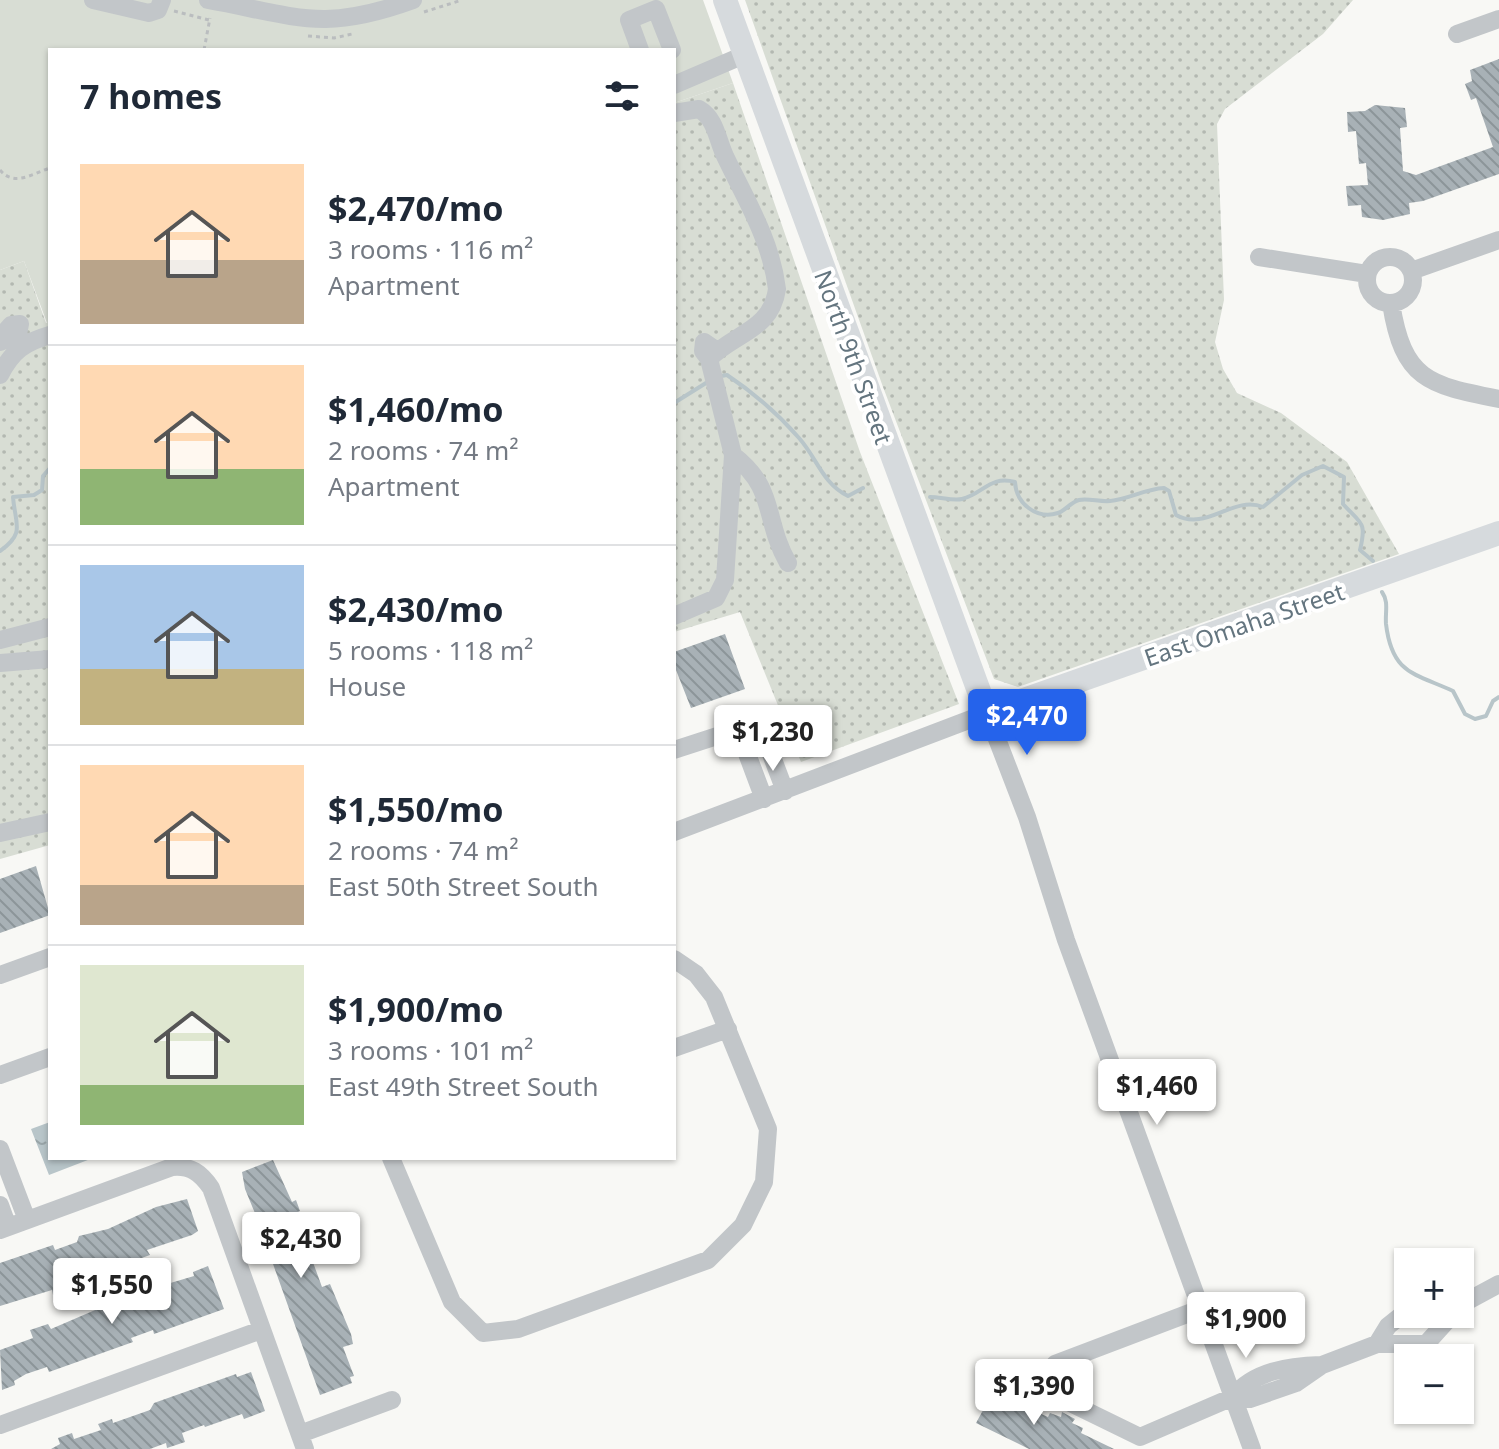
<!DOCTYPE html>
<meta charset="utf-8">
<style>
body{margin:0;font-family:"Noto Sans",sans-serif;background:#f6f6f7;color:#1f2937;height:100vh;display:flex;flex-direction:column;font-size:30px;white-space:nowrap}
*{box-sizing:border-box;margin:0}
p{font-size:26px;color:#747a83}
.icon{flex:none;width:44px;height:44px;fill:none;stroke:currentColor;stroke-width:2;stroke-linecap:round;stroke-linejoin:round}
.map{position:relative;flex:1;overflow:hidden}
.drawer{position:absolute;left:48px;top:48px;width:628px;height:1112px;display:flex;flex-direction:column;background:#fff;border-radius:0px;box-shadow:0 2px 6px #0004}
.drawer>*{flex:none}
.tools{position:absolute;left:1394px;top:1248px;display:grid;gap:16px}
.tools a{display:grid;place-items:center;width:80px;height:80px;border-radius:0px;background:#fff;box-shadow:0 2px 6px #0004;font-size:40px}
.price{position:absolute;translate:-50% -68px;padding:0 18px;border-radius:8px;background:#fff;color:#222;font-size:26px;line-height:52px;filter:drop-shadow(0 2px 4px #0008)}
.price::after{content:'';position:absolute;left:50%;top:48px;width:24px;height:18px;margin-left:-12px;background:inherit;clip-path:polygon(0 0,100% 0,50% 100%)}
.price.on{background:#2563eb;color:#fff}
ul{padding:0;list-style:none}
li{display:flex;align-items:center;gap:24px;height:200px;padding:0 32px}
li+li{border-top:2px solid #e0e1e3}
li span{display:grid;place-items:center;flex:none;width:224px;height:160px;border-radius:0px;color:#555}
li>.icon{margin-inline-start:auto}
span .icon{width:96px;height:96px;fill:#fffc;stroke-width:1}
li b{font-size:34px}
h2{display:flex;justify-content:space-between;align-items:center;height:96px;padding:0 32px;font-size:34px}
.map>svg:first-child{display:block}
</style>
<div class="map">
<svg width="1499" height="1449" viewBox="0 0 1499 1449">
<defs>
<pattern id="grass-dots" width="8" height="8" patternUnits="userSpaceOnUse" patternTransform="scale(2)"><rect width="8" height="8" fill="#d8ddd4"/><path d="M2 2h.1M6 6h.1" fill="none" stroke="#b3b8b1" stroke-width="1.8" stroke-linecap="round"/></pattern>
<pattern id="water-ripples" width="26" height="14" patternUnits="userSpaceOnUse" patternTransform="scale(2)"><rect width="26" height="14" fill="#b8c5c9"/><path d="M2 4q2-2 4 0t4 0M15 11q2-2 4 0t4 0" fill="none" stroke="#99a5a8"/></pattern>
<pattern id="building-back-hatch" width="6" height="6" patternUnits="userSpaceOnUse" patternTransform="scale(2)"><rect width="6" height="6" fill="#a8b1b6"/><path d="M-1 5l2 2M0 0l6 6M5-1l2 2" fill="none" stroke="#8c9599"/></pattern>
</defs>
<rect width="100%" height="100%" fill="#f8f8f5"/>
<!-- grass -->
<path fill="url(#grass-dots)" d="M745,0h608l-30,34 -98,75 -8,15 7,176 -9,42 8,27 14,24 44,20 66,49 52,92 -381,133 -24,-8 -111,-292z
M733,83l127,369 99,252 -158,58 -61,-150 -66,20v-529z
M24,261l22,62 4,-1v523l-50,14v-589z"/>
<!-- green -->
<path fill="#d8ddd4" d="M0,0h703l30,83 -59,20v-53h-624v272l-3,1 -23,-62 -24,9z
M1025,1375l5,2 6,20 -6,12 -35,-16 5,-9z"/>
<!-- water -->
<path fill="url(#water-ripples)" d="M50,1122v36h43l-44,17 -18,-46z"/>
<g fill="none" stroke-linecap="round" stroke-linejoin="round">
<!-- stream -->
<path stroke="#b8c5c9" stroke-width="4" d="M721,376l6,-1c27,18 51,39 72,63 18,20 23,45 49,58l15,-8
M674,403l32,-20
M930,497c10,0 23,4 32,2 21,-5 28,-24 53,-17 1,21 21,38 43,31 7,-2 13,-11 21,-13 9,-2 21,2 31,1 19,-2 35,-12 54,-13l5,3 7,24c30,17 57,-20 87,-8l39,-32 21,-9 21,11 -1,27c18,20 24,17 17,46l13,11
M0,551c26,-18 15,-27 13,-54l21,-2 8,-5 1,-14 7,-8
M1382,592c7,10 3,20 4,32 6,50 28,49 67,67l12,23 10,5 11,-3 7,-15 6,-4"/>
</g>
<!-- building -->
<path fill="url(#building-back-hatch)" d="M1499,59v115l-76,27 -14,2 1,11 -27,6 -21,-3 -1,-12 -13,1 -2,-20 22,-1 -2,-22 -7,1 -3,-33 -8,1 -1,-20 18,-1 10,-6 30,3 2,19 -7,1 3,43 13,4 77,-28 -17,-49 -5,2 -6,-16 7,-3 -2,-11z
M725,634l20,55 -54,19 -17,-43v-13z
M36,866l14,49 -50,18v-54z
M273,1160l19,42 4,-2 4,11 -5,2 27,74 8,-3 21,50 2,10 -10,3 11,29 -4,1 2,6 -32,12 -47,-131 4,-1 -1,-5 -12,-32 -3,2 -16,-39 -3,-17z
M187,1199l11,32 -6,4 -45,15 3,5 -50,18 -1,-3 -6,3 -2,-4 -23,9 4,10 -19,7 -1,-5 -52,16v-43l53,-18 2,5 22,-8 2,-6 29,-7 48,-22z
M208,1266l16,43 -70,25 -1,-4 -22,8 2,4 -84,30 -2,-5 -21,7 -12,7 1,4 -13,5 -2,-40 33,-12 -3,-8 18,-6 3,5 79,-34 64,-19 -1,-4z
M251,1372l14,39 -21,8 -2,-5 -37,13 -1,-2 -22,8 3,9 -18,6 -1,-5 -16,6h-99l9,-5 -2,-6 14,-5 2,6 27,-9 -3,-6 14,-5 1,4 37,-13 4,-7 14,-5 68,-24 1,3z
M993,1392l55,25 2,-4 11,4 1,-5 13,7 -3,4 11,5 -2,5 33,16h-85l-53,-26z"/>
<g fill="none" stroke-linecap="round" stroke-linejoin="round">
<!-- path -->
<path stroke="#babdbf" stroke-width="3" stroke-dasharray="4 4" stroke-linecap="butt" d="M174,11l35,9
M424,12l38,-12
M308,36l26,2 18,-4
M204,50l6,-32
M0,170c14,17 32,4 50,-2"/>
<!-- minor -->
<path stroke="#c2c6c9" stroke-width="18" d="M93,0l56,13 9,-3 4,-10
M208,0c89,16 114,33 205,0
M1457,34l42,-15
M640,50l-11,-30 27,-11 16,41
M674,85l70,-30
M674,113l25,-4c17,10 18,30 26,47 21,44 46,84 52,133 -6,42 -43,44 -68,70l24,96 -8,125 -9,18 -42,18
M1259,257l108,17
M1367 280a23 23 0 1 1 46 0a23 23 0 1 1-46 0Z
M1414,270l85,-30
M1391,303c12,77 37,82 108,96
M0,338l11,-13 9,-1 -2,10 -18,8
M709,359l-6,-8 1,-9 13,9
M0,375c12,-24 25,-33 50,-40
M733,455c44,34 30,64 55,108
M0,640l50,-13
M0,663l50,-4
M737,727l27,72
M674,750l77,-25 12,8 22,58
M674,832l313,-119 40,104 39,123 186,509
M0,833l50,-11
M0,975l50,-18
M674,1048l54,-19
M0,1075l50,-18
M0,1149l27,71
M391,1158l61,144 31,31 35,-4 190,-69 35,-35 21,-43 4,-53 -54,-132 -18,-23 -22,-15
M0,1205l8,22
M0,1230l172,-63c18,-2 29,6 39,21l94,261
M1460,1305l39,-21
M1200,1309l-145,55c-8,10 -5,22 1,32l84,41 93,-40 17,2 46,-16 26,-18 55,-21h49l27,-30
M1377,1344l11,-18 20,-16
M1233,1397c20,-26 56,-31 88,-32
M0,1425l261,-95
M300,1434l92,-34"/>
<!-- major -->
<path stroke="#d6dadd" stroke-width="24" d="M725,0l262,713 512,-180"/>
</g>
<g text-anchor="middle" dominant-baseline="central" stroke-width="8" stroke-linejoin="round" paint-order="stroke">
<!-- street labels -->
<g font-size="24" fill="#64757f" stroke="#fff">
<text transform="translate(854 357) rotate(70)">North 9th Street</text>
<text transform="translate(1244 624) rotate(-19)">East Omaha Street</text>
</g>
</g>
</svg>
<div class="tools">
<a>+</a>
<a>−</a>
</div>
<b class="price on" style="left:1027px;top:757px">$2,470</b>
<b class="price" style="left:773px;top:773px">$1,230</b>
<b class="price" style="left:1157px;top:1127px">$1,460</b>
<b class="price" style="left:301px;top:1280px">$2,430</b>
<b class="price" style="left:112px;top:1326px">$1,550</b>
<b class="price" style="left:1246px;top:1360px">$1,900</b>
<b class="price" style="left:1034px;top:1427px">$1,390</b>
<section class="drawer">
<h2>7 homes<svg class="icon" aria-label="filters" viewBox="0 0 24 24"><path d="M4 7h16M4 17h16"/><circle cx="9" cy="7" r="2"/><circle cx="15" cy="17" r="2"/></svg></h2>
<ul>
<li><span style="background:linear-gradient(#ffd9b3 60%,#b9a48a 0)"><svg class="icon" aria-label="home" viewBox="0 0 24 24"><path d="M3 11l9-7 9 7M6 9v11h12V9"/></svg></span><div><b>$2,470/mo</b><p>3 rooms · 116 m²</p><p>Apartment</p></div></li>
<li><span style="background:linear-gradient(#ffd9b3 65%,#8fb573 0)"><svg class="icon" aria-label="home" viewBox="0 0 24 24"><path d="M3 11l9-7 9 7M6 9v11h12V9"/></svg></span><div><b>$1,460/mo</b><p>2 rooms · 74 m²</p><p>Apartment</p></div></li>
<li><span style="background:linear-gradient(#a9c7e8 65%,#c2b280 0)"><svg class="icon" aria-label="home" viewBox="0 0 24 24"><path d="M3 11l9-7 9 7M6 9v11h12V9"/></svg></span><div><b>$2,430/mo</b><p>5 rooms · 118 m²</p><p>House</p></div></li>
<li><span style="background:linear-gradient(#ffd9b3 75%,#b9a48a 0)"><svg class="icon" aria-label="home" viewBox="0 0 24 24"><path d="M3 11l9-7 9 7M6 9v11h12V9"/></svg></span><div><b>$1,550/mo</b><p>2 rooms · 74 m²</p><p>East 50th Street South</p></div></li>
<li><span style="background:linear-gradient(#dfe7d0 75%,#8fb573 0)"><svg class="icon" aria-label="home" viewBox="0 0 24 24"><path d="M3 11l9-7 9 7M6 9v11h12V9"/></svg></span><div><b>$1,900/mo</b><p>3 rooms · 101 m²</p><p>East 49th Street South</p></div></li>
</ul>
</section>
</div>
